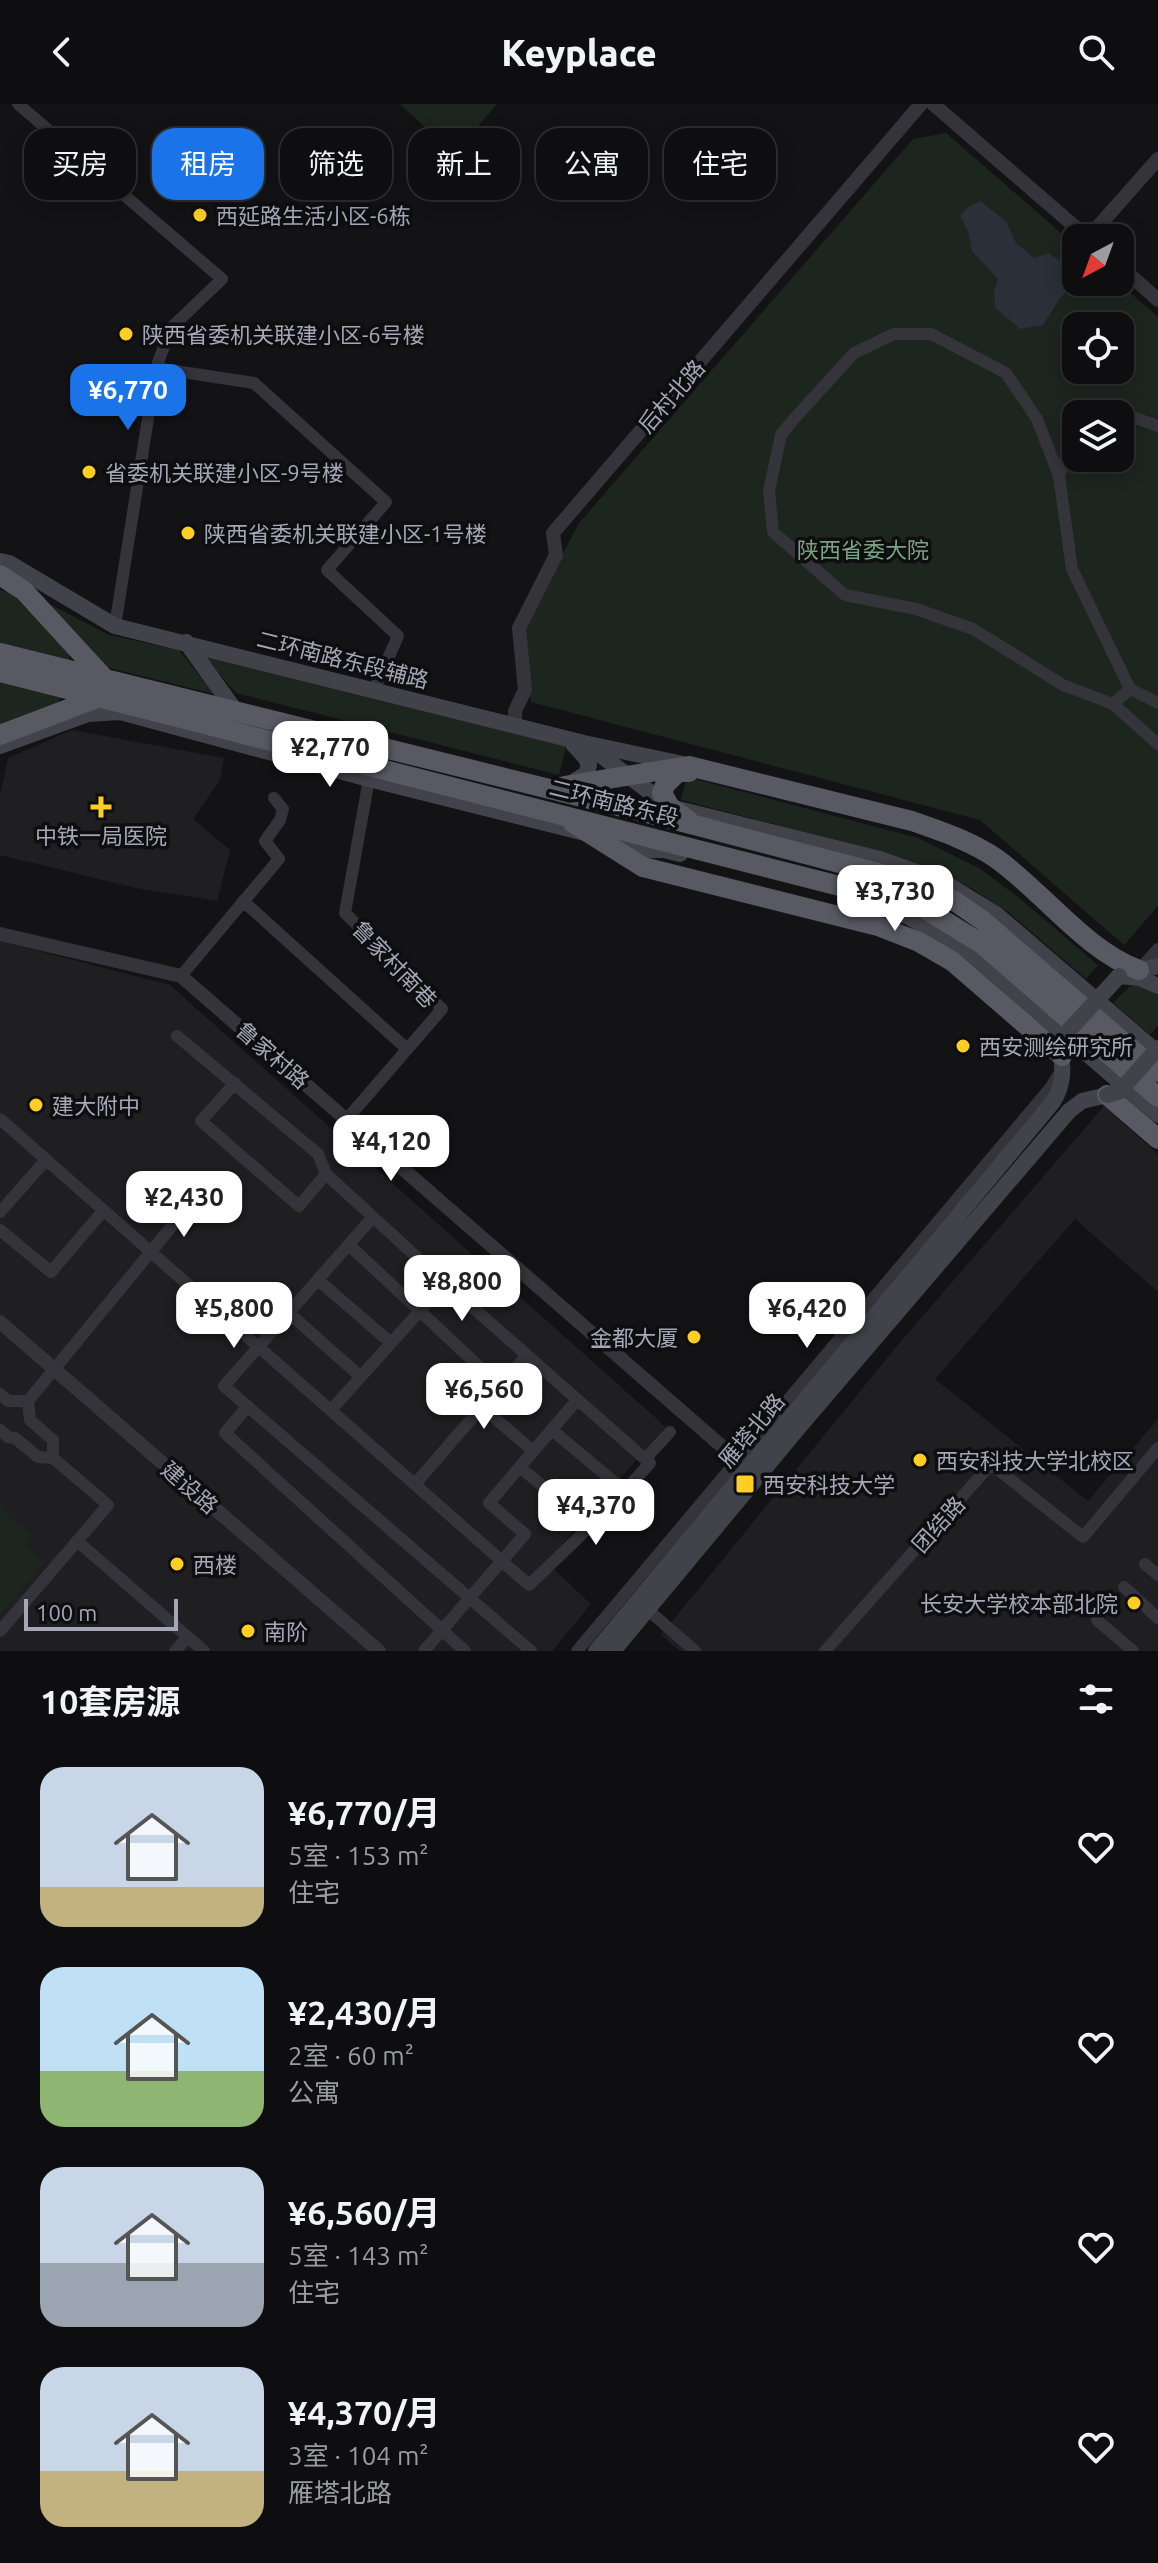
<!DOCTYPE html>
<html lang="zh">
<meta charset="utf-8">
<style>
body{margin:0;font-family:Ubuntu,"Noto Sans SC",sans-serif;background:#1c1c1e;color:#f1f3f6;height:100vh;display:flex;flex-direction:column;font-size:30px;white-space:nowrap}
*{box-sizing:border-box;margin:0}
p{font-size:26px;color:#9b9c9f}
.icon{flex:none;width:44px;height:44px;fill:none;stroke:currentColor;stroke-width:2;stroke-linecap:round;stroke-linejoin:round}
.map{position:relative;height:1547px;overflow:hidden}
.drawer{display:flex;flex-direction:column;background:#0e0e10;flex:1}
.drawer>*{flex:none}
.guide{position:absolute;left:24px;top:24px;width:1110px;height:72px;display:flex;gap:16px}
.needle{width:52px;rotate:221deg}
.controls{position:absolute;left:1062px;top:120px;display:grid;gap:16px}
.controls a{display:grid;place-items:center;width:72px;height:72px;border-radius:16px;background:#0e0e10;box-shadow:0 4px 20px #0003,0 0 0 2px #2e2e30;font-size:40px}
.scale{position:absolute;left:24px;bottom:20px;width:154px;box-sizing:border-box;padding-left:8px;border:4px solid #a4a7b6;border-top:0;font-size:22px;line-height:28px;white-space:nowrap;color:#a4a7b6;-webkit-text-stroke:6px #0e0e10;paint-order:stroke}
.price{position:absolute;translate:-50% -68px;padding:0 18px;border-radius:16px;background:#fff;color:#222;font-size:26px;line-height:52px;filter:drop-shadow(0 2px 4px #0008)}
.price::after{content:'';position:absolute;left:50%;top:48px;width:24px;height:18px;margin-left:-12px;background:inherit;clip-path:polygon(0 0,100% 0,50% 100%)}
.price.on{background:#1a73e8;color:#fff}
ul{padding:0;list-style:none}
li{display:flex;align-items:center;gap:24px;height:200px;padding:0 40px}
li span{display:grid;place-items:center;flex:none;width:224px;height:160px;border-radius:24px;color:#555}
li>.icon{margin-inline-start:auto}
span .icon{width:96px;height:96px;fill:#fffc;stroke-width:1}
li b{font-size:34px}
h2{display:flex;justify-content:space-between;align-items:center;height:96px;padding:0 40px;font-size:34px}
.chip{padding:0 28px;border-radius:24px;background:#0e0e10;box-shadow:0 4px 20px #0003,0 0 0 2px #2e2e30;font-size:28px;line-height:72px}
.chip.on{background:#1a73e8;color:#fff}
header{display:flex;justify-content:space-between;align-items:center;height:104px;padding:0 40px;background:#0e0e10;font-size:36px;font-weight:800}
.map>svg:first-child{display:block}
</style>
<header><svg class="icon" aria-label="back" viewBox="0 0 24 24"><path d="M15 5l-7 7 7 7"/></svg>Keyplace<svg class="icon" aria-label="search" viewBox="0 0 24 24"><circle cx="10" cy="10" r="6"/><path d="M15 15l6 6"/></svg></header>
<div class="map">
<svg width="1158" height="1547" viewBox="0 0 1158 1547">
<rect width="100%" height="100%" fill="#131315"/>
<!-- built -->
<path fill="#1f1f22" d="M72,626l152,28 -4,22 -27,39 37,31 -13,51 -81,-13 -136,-33v-60l8,-37z
M0,837l170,44 496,442 -120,135 45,42 -39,47h-552z
M1104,1002l54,48v138l-83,-73 -140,160 153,122 70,-82v232h-478l-19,-16 236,-289z"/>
<!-- green -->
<path fill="#1d251f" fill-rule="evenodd" d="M400,0h97l-43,50z
M946,29l130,113v36h42l40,35v589l-34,39 -144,-125 -449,-118 -9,-71 57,-108 334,-384zM1076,222h44v44h-44zM1076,310h44v44h-44z
M0,486l11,3 59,61 -10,45 -5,10 -55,19z
M38,494l71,37 70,15 35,44 -112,-28z
M202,550l364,92 -7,29 -323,-82z
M687,673l231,61 61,30 39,29 80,68 -12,14 -78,-67 -35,-23 -40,-20 -47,-16 -205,-53z
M1136,881l22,8v33l-8,9 -37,-32 16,-16z
M0,1403l32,29 -7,9 19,18 -44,51z"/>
<!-- water -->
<path fill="#293039" d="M980,97l26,20 10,22 18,15 14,-5 22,14 1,19 -11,12 -17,27 -23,4 -25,-21 -1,-15 4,-14 -26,-28 -4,-20 -8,-15 9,-10z"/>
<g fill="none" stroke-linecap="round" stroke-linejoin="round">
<!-- minor -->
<path stroke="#34343a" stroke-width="12" d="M18,0l204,175 -51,49 -15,40 -41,258
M156,264l98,15 132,119 -59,68 71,66 -24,54
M1104,310l14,-2 40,14
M1059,372l17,-44
M1130,585l-17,15 -50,-19 -90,-56 -57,-20 -71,-14 -72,-63 -4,-41 12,-56 12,-15 61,-67 40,-19h37l75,39 31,46 22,57 13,93 58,120 28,14
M1113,600l45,40
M243,797l164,148
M1139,866l19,-21
M181,872l98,-117 -14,-18 15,-21 3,-11 -9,-11
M177,932l141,118 8,20 119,109 200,176 25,-27
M235,979l-34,38 98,85 27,-32
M0,1015l529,466c42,-40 83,-79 121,-122l-5,-4
M347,1015l95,-110 -97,-96 24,-134
M0,1108l46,-52
M373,1113l-149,169 307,265
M0,1126l51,42 52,-61
M349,1141l151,141
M318,1176l73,63
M289,1209l72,64
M0,1290l8,7h20
M248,1302l-23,27 240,218
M482,1303l51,44
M331,1306l114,-127
M0,1326l8,7 7,1 23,19 15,1
M552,1326l73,61
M520,1363l71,60
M415,1380l112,-129
M77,1437l127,110
M1145,1460l13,11
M1124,1483l34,31
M648,1506l47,41
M1097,1516l36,31
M0,1527l108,-126 -55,-47v-18l-23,-20 -2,-19 163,-198
M175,1547l13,-14
M424,1547l101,-117 -36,-31 88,-103
M577,1547l474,-564 8,-13
M825,1547l166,-187 92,73 75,-89"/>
<!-- tertiary -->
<path stroke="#34343a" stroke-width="14" d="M933,0l155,134
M1088,134l70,-79
M1120,162l38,34
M515,620v-13l10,-21 -6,-62 37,-73 -3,-22 368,-429
M0,830l181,42 575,500
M0,1218l379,329"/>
<!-- secondary -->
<path stroke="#42434a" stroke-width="16" d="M0,457l9,2 106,63 469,117 99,21
M186,538l51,71
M587,641l83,62 210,52 62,22 54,33 162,139
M0,642l88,-32 32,-2 249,67 216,54
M568,681l18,-11 3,-9 -4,-8 -12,-13
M605,734l40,12h19l16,4
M861,797l48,16 60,35 189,163
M1129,869l29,-7
M1119,872l20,2 19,8
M596,1547l457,-549c12,-19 10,-36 7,-57
M613,1547l182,-219 274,-321 13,-10 25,-6"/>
<!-- trunk -->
<path stroke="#585962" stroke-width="20" d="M0,471l24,16 81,88
M0,549l675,167 241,63 37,17 29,20 176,152
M0,568l922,235 60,37 176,153
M0,631l97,-37
M564,682l125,-20 223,55c29,10 61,21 85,38 47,34 88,91 142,111
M688,716l-18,-13 -8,-14 3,-8 13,-13h11
M573,719l70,44 235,59 41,16 33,19 110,95
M1107,991l51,44"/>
<!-- secondary-bridge -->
<path stroke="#42434a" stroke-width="16" d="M1060,936l59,-64
M1107,991l13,-4 38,-43"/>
</g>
<!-- markers -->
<g fill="#fece22" stroke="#0e0e10" stroke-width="3">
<circle cx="200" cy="111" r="8"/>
<circle cx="126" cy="230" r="8"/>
<circle cx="89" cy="368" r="8"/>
<circle cx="188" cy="429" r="8"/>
<path d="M97 691h8v8h8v8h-8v8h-8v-8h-8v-8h8z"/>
<circle cx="963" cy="942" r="8"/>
<circle cx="36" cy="1001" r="8"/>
<circle cx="694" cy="1233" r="8"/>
<circle cx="920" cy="1356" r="8"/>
<rect x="735" y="1370" width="20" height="20" rx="4"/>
<circle cx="177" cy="1460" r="8"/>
<circle cx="1134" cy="1499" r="8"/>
<circle cx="248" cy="1527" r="8"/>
</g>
<g text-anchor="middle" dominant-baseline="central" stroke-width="7" stroke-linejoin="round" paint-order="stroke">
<!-- poi labels -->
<g font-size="22" fill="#a4a7b6" stroke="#0e0e10" text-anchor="start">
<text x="216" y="111">西延路生活小区-6栋</text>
<text x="142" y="230">陕西省委机关联建小区-6号楼</text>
<text x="105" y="368">省委机关联建小区-9号楼</text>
<text x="204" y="429">陕西省委机关联建小区-1号楼</text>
<text x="101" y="731" text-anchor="middle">中铁一局医院</text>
<text x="979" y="942">西安测绘研究所</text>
<text x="52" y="1001">建大附中</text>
<text x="678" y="1233" text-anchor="end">金都大厦</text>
<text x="936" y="1356">西安科技大学北校区</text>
<text x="763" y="1380">西安科技大学</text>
<text x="193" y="1460">西楼</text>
<text x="1118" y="1499" text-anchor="end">长安大学校本部北院</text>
<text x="264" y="1527">南阶</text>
</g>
<!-- street labels -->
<g font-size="22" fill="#a4a7b6" stroke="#0e0e10">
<text transform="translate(671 292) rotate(-49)">后村北路</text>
<text transform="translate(343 555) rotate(14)">二环南路东段辅路</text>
<text transform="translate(614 698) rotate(14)">二环南路东段</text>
<text transform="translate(395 860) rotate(46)">鲁家村南巷</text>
<text transform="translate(273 951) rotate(41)">鲁家村路</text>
<text transform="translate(751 1326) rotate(-50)">雁塔北路</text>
<text transform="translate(190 1383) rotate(41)">建设路</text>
<text transform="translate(938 1420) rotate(-48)">团结路</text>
</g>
<!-- park labels -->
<g font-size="22" fill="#79a381" stroke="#0e0e10">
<text x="863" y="445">陕西省委大院</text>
</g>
</g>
</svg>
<div class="controls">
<a><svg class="needle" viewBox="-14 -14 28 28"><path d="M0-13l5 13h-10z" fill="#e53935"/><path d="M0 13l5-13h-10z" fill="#9b9c9f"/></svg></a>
<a><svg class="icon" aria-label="locate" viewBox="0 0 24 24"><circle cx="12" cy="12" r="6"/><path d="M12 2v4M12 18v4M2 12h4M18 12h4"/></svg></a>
<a><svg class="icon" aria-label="layers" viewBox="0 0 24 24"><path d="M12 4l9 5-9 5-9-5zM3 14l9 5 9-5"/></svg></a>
</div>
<div class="scale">100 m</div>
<b class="price on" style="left:128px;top:328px">¥6,770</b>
<b class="price" style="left:330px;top:685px">¥2,770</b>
<b class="price" style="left:895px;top:829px">¥3,730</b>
<b class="price" style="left:391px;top:1079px">¥4,120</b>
<b class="price" style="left:184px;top:1135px">¥2,430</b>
<b class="price" style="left:462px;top:1219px">¥8,800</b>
<b class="price" style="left:234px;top:1246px">¥5,800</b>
<b class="price" style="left:807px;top:1246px">¥6,420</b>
<b class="price" style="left:484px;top:1327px">¥6,560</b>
<b class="price" style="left:596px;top:1443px">¥4,370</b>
<div class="guide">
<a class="chip">买房</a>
<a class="chip on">租房</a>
<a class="chip">筛选</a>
<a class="chip">新上</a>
<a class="chip">公寓</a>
<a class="chip">住宅</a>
</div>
</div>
<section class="drawer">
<h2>10套房源<svg class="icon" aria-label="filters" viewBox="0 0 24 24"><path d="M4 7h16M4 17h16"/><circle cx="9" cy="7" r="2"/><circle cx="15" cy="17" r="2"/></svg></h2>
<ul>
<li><span style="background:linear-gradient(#c9d6e8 75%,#c2b280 0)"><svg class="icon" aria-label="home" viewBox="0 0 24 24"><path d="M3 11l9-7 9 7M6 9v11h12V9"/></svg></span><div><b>¥6,770/月</b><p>5室 · 153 m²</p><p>住宅</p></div><svg class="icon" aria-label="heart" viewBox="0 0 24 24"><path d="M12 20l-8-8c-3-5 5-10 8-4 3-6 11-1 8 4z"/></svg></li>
<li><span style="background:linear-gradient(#bfe0f5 65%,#8fb573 0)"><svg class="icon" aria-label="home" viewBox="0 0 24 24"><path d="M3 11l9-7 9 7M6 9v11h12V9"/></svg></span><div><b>¥2,430/月</b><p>2室 · 60 m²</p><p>公寓</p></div><svg class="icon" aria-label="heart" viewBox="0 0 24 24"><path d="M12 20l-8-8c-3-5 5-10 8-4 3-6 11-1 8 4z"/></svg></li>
<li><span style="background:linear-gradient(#c9d6e8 60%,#9aa5b1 0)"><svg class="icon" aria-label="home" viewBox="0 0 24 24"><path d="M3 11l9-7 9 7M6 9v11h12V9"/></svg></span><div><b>¥6,560/月</b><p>5室 · 143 m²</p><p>住宅</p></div><svg class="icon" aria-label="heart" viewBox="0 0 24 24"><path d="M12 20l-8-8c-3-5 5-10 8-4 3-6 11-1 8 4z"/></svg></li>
<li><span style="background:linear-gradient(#c9d6e8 65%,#c2b280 0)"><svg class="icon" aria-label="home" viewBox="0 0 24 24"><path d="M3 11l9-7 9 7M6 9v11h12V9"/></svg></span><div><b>¥4,370/月</b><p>3室 · 104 m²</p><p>雁塔北路</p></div><svg class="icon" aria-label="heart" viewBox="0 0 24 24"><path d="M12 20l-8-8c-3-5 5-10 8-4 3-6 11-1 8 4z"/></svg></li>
</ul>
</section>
